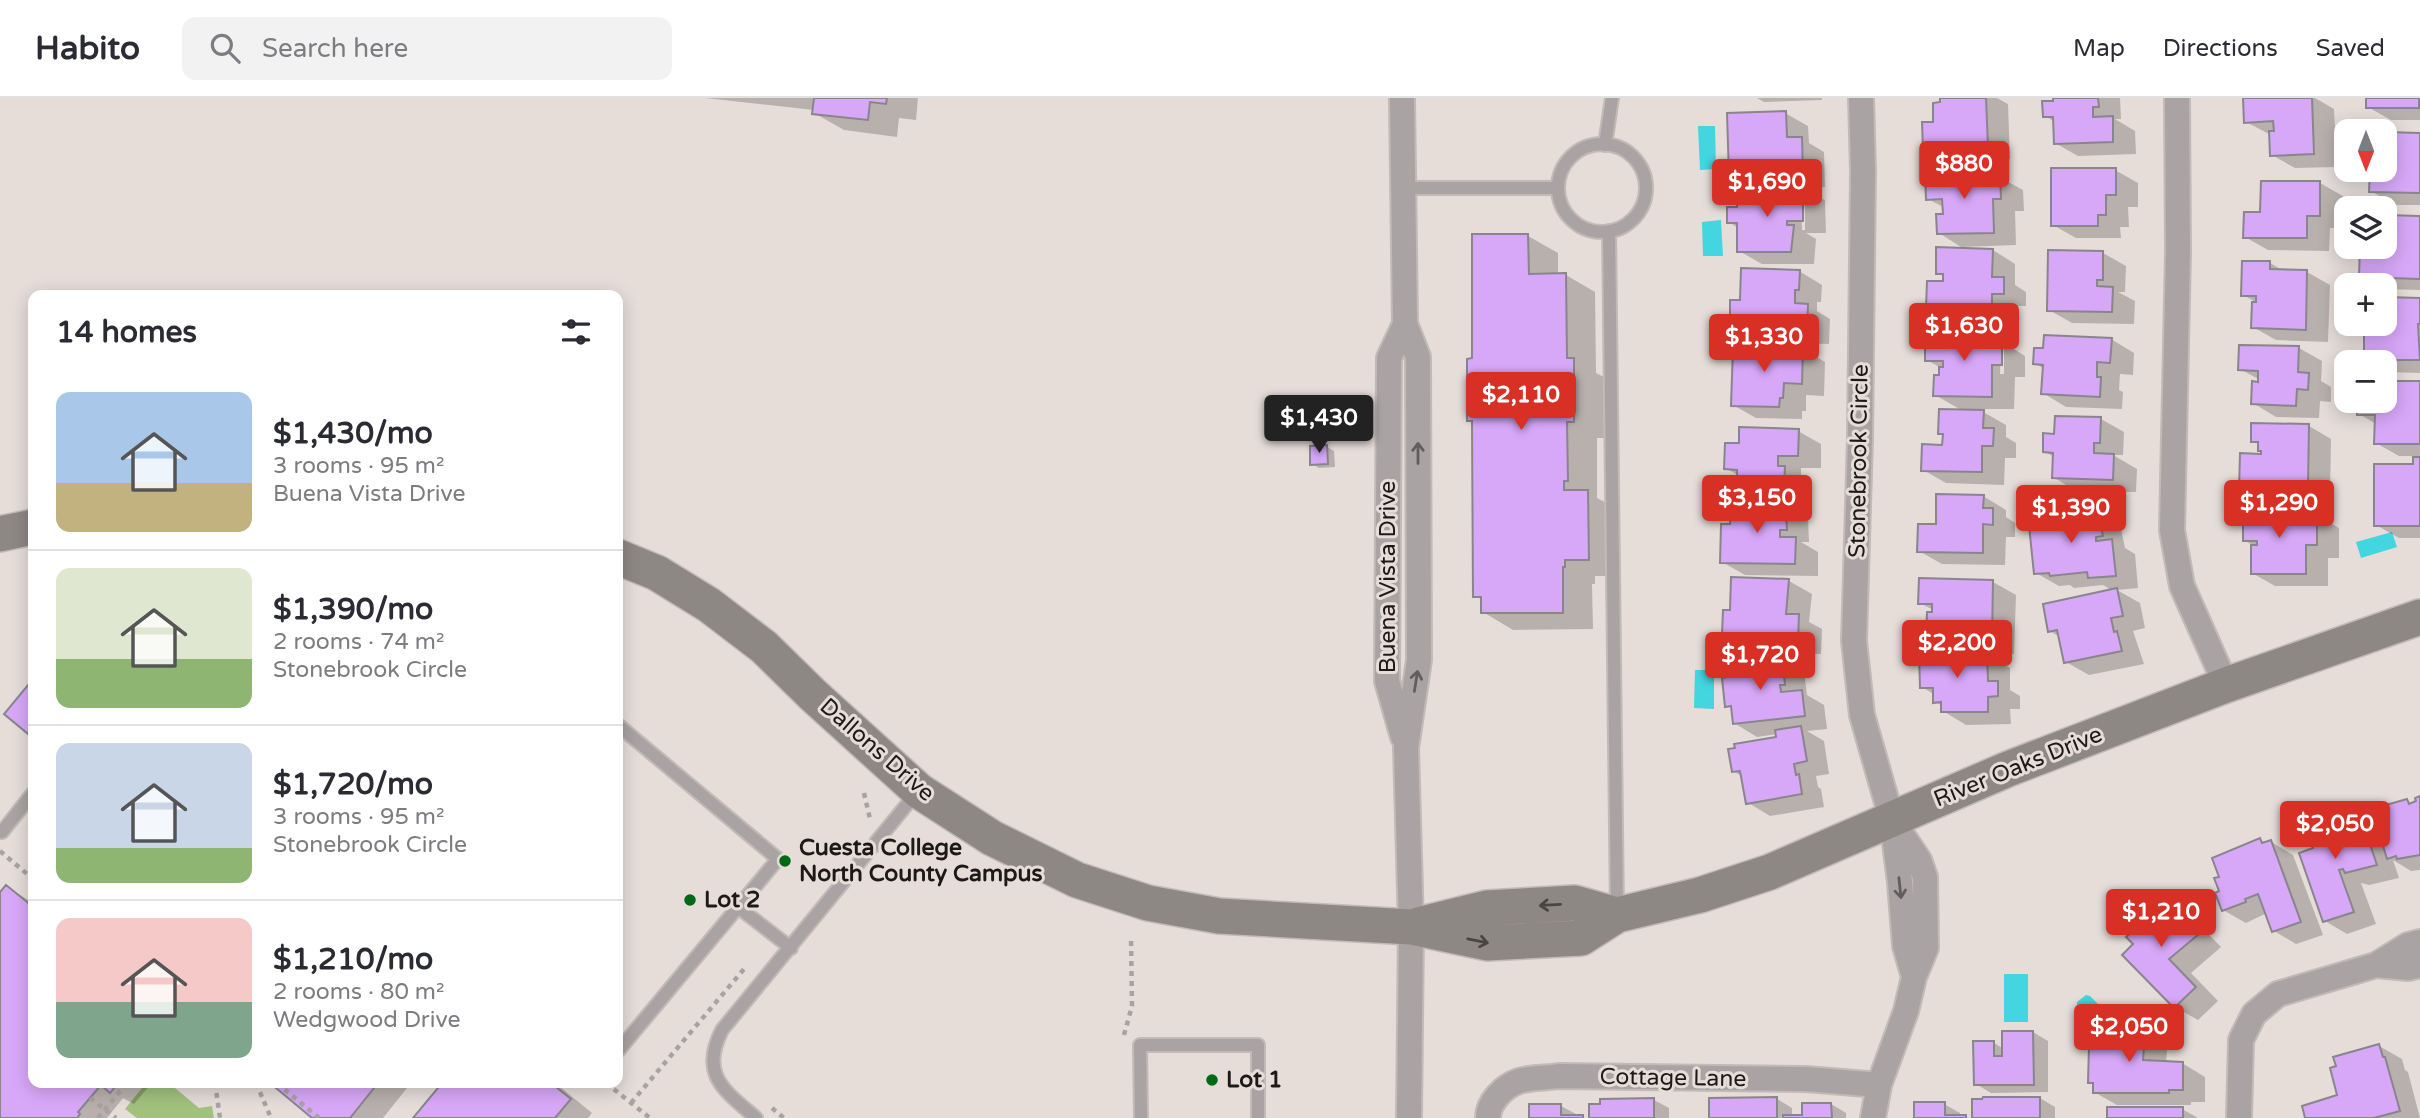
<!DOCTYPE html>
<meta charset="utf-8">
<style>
body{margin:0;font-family:"Varela Round",sans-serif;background:#f2f2f3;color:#2b2b33;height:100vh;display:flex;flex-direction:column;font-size:26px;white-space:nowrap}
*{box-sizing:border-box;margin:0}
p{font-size:23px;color:#7c7c81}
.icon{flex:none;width:38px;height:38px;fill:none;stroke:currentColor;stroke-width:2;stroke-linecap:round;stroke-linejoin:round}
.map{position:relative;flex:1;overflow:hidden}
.details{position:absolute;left:28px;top:192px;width:595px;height:798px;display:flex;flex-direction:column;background:#fff;border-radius:14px;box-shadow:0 4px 18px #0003}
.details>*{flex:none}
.needle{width:46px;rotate:180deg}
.buttons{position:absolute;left:2334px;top:21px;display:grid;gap:14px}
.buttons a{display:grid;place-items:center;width:63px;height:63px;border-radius:14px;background:#fff;box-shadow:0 4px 18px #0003;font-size:35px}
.price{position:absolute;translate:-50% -60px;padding:0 16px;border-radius:7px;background:#d93025;color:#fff;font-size:23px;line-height:46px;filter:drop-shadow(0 2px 4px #0008)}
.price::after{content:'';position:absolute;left:50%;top:42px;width:21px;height:16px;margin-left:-10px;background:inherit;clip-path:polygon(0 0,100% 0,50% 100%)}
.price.on{background:#222;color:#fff}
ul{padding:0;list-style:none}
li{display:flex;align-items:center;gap:21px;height:175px;padding:0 28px}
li+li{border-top:2px solid #e1e1e2}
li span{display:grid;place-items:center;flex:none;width:196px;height:140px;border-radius:14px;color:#555}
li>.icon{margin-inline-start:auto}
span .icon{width:84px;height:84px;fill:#fffc;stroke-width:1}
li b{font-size:30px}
h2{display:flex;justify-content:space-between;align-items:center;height:84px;padding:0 28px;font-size:30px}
header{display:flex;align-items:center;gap:42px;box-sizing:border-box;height:98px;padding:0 35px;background:#fff;border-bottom:2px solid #e1e1e2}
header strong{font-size:33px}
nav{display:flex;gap:38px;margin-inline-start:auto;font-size:24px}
.search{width:490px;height:63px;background:#f2f2f3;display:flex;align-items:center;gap:18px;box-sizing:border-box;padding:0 24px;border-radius:14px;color:#7c7c81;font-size:26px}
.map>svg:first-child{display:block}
</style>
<header>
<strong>Habito</strong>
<div class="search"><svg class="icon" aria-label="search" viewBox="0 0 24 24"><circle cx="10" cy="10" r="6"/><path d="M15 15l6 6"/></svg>Search here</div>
<nav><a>Map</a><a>Directions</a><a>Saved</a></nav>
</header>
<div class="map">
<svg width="2420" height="1020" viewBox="0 0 2420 1020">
<rect width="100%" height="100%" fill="#e6ddd9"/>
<!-- green -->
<path fill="#a1c17d" d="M146,985h23l30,25 13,-2 2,12h-77l-12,-9z"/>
<!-- water -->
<path fill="#43d5e0" d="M1698,28h17l1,43 -16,1z
M1721,122l2,36h-20l-1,-34z
M2392,434l5,15 -36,11 -5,-16z
M1695,572h19v39l-20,-1z
M2004,876h24v48h-24z
M2086,897l4,1 8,8h11l1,8 -1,5 -4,2 -12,-5 -7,3 -9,-7v-8z"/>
<!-- shadow -->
<path fill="#0003" fill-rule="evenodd" d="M705,0h213l-2,22 -17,-2 -2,19 -53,-7 -30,-17v-3z
M1757,0h65v2l-58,2z
M1942,0h55l11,6 2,55 -62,3 -23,-13 17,-45z
M2054,0h66l1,21h-6l20,12 1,23 -58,2 -23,-13v-21l-10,-6 10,-14z
M2258,0h57l19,11 3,58 -42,1 -23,-13 -1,-20 -25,-13z
M2368,0h52v22h-29l-23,-13z
M1785,15l23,13 1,17 15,9 1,35 -21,1 21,12 1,33h-20l10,6 -2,25h-52l-23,-13 -1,-23 -9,-6 10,-13 38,-17v-4l-24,1 -23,-13zM1801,99h4v33h-3z
M2420,36v71h-26l-23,-14 1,-21h13z
M2115,72l23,13v24h-10l1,20h-9l1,11h-45l-23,-13z
M1992,75l31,17 1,21h-9l1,34 -55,2 -22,-14 6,-17v-8l-17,-9z
M2320,85l23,13v10l21,2h-17v24l-6,-4h-11l-1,23 -61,-1 -23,-13 17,-24z
M2420,120v72l-35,-1v-4h-8l-16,-9v-29h24z
M1528,138l30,17v22h8l29,17 1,81 8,4v61h-7v60l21,11v67h-23v8h-3l1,45 -80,1 -30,-18v-12l-8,-4 -1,-173 -5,-3 5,-60z
M1993,152l22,14v21l11,7v14h-12v15l-63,-1 -23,-13 17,-24v-6l-7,-4z
M2103,155l23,13 -1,26h-7l17,9 -1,23 -62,-1 -23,-13z
M2270,165l14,8 23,1 23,13 -2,57 -52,-2 -23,-13 1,-26 -11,-6z
M1799,173l23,14 -1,17h-4v9l13,8 -1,25 -66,-2 -32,-19 11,-21z
M2420,202v73l-32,-1 -3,-2v-8h-14l-5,-3v-23l-12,-6v-6h31z
M1994,238l31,20v21h-10l-1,32h-36l28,16v12l10,6v15h-11l-1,27 -58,-2 -23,-13 21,-23v-12l-4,-2 23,-22 -28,-16 6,-27 -14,-8zM2001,248h3v28h-4z
M2111,241l23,14 -1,22 -13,-1 -1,16 4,2 -1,17 -56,-2 -23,-14 1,-24 -9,-6z
M1802,250l23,14 -1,34 -18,-1v16h-4v8l-46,-1 -23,-13z
M2299,250l23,13 -1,20 10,6v15l-11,-1 -1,17 -43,-1 -23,-14 7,-23 -20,-11z
M2420,285v155h-21l-23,-13 38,-59v-10h-15l-23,-13v-19l-17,-10v-13h26z
M2101,321l23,13 -1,23h-10l24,14 -1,23 -60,-1 -23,-14 1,-20 -10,-6 12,-16z
M2309,328l22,13 -1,58h-40v6l-26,-1 -23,-13 21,-33 -2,-11 -7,-4z
M1798,333l23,13v24h-20v9l6,4v21l-28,-1 29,16 1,25h-8l17,10v24l-73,-1 -23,-13 10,-37 35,-21 -29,-17 1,-11 -13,-8 14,-23z
M1327,349l7,4 1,16 -16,1 -7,-4z
M1983,398l23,14v7l9,6v14h-9l-1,28 -63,-1 -23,-13 19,-25z
M2269,409l13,8h35l22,13v30h-11v28h-53l-23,-13v-28l-8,-5z
M2097,413l23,13 5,24 10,6 3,34 -21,2 23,13 5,25 -12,3 11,33 -55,11 -23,-13 -6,-25 -10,-6 63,-40 -10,-6 -29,3 -4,-3 -11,1 -23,-13z
M1733,481l56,2 23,13 -3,28 13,7 -1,25 -66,-2 -31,-19 8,-21z
M1993,484l23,13 -2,59 -31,-1 27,15v22l10,6v13h-10l1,15 -45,1 -23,-14v-5l-8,-4v-7l-13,-8 27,-35 7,4h17v-4h-22l-23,-13 11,-26 -19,-10z
M1781,560l23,13 3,24 17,10 3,24 -20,2 17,10 5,33 -13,2 2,11 3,2 3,18 -54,9 -23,-14 -4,-25 -10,-6 45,-33 -1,-4 -20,3 -23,-14 -1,-14 -6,-3z
M2420,700v72l-9,1 -18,-11 6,18 -30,7 -8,-2 15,41 -29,10 -22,-13 -10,-72 7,-28 6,3 30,-10 21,12 28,-25 6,3z
M2260,742l6,3 5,-1 22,13 30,80 -27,9 -22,-13 -7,-18 -21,10 -23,-13 -2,-32z
M7,789l26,16v180h114l3,2 -16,19 -11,-6 -16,20h-107v-223z
M2160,796l23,14 38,39 -30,26 27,28 -20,19 -23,-13 -39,-63 17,-30z
M2145,926l23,13 -2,26h16l23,14v25h-14v3h-74l-23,-13v-8l-4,-2 24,-50z
M2033,934l15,9v51l-57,1 -15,-9 18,-41 10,6z
M2379,948l23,13 3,11 3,2 12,46h-113l33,-22 -2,-28z
M272,985h139l-28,35h-68z
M444,985h117l-2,3 33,27 -4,5h-172z
M2040,1000l15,9v11h-82z
M1777,1001l15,9v9h12l27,-13 15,9v5h-135z
M1654,1002l15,8v10h-78z
M1944,1006l16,9v3l9,2h-54z
M1561,1008l15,8v3l8,1h-53z
M2182,1011l16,9h-89z"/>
<!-- building -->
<path fill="#d7a8f8" stroke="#89858c" stroke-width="2" d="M814,0h73l-1,6 -16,-2 -2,18 -56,-6z
M1940,0h46l2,49 -65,3 -1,-28h11v-19l7,-1z
M2053,0h45l1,9h-6v10l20,-1v26l-59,2 -1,-27h-10l-1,-16h11z
M2243,0h69l2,56 -44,2 -1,-25h5l-1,-10 -29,2z
M2366,0h53v10h-53z
M1786,13l1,26h15l1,38 -74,2 -2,-64z
M2385,34l35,1v60l-51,-1 1,-22h15z
M2051,70h65v27h-10v20h-8v11h-47z
M1993,73v4h7l1,24h-8l1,34 -57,1 -1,-20h7l-1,-15 -16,1 -1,-27z
M2261,83h59v35h-13v22h-64l1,-26h16z
M1775,87h28v36h-16v4h7l-3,27h-54v-29h-10v-16h10v-16h38z
M2341,106h19v4h-13v22h-7z
M2385,117l35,1v63l-61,-2 1,-30h25z
M1472,136h56l1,40 37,-1 1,85h7v64h-7l1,59h-4v9h24l1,70h-24v7h-2v46h-82v-16h-8l-1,-176h-5v-62l5,-1z
M1936,149l57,2 -1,28h12v17h-12v15l-66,-1 1,-27h16v-7h-7z
M2048,152l55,1v29h-6v6l16,1 -1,25 -65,-1z
M2242,163h28v8l37,1 -1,60 -55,-2 1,-26h4v-6h-15z
M1741,170l59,2 -1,20h-4v13l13,1 -1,28 -68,-2v-5l-9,-1v-24h10z
M2385,199l35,1v26h-2l2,36h-56v-29h-11v-7h32z
M1925,235l69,1v6l8,1v24h-10v32l-59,-1 1,-21h5v-8h4v-6h-18z
M2044,237l68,3 -2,25 -13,-1v15h4l-1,20 -59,-3 2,-29 -10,-1 1,-16h9z
M1772,247l31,2 -1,37 -18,-1 -1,15h-3l-1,9 -48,-1 2,-59 39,1z
M2239,247l60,1 -1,26 11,1 -1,17 -11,-1 -1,17 -45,-2 1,-23 6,1v-11l-20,-1z
M2385,283h35v63h-46l1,-29h-18v-14h28z
M1939,311l45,1 -1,18h11l-1,18h-11v26l-61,-1 1,-27 20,1 1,-11h-5z
M2055,318l46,1 -1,26h-6v10l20,1 -1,26 -61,-2 1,-25 -10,-1v-19l11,1z
M2251,325l58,1 -1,61 -41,-1v6h-28l1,-37 21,1v-3h-3v-9h-7z
M1739,329l60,2 -1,27h-20v10h7l-1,24 -47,-2v-18l-13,-1 1,-26h14z
M1327,347l1,19 -18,1v-19z
M2413,359h7v69h-46v-62h39z
M1936,396l48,1 -1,13h10v17l-10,-1v29l-66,-1 1,-28h18z
M1731,404h54l2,28h-7v7h16l-1,27 -75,-1 1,-39h9z
M2243,407h26v8h48v32h-11v29h-55v-29h6v-4h-14z
M2097,411l6,27 -7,1v4l16,-2 4,37 -28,2 -1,-6 -37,4 -1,-3 -15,1 -6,-58z
M1731,479l58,2 -3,35h13l-1,28 -68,-2 1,-5 -9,-1 1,-24h7z
M1919,480l74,2 -1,61 -66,-1 1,-28h5v-8h-14z
M2117,490l6,28 -12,2 3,14 3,-1 5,20 -58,12 -7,-33 -9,2 -5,-28z
M1950,552v4l37,-1 1,28h10v15l-10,1v15h-47v-10l-8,1v-15h-13l-1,-37z
M1782,558l3,29h-5l1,7 21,-2 3,26 -72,8 -2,-18 -6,1 -3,-29 6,-1 -2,-15z
M33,581v59l-29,-24z
M1801,628l6,35 -13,3 2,11 3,-1 3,20 -56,10 -6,-33 -8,1 -4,-23 7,-1 -1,-4 42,-7 -1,-7z
M2420,698v59l-23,4 -1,-3 -9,3 -14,-46 14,-4 -1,-4 21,-6 2,5 7,-3 -1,-3z
M2359,714l18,53 -32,8 -2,-4 -4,1 15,42 -31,10 -24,-69 14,-5 -9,-23 18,-6 2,4z
M2260,740l2,5 9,-3 30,82 -29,10 -14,-38 -13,5 1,3 -24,9 -7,-18 4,-2 -5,-13 5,-1 -7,-19z
M6,787l26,21 1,-2v179h85l-8,10 -9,-8 -23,27 2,2 -3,4h-77v-226z
M2159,794l40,42 -30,25 27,28 -22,21 -52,-53 11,-11 -7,-7 6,-5 -3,-3 10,-10 3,3 9,-8 -7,-7z
M2125,924h21l-3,38 40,2v28h-14v3h-76v-10h-5l1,-38h3v-15h20v-4h13z
M2002,933h31l1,54h-60l-1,-44h21v15h8z
M2379,946l4,13h2l15,54 -26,7h-69l-3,-12 35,-11 -7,-27 6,-2 -3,-9z
M270,985h108l-28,35h-38z
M442,985h109l20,16 -16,19h-142z
M1777,999v21h-68v-20z
M1983,999h57v21h-68v-19h10z
M1654,1000v20h-65v-14h11v-5z
M1914,1004h31v13h21v3h-52z
M1802,1005h29l1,15h-49v-3h19z
M1529,1006h32v11h22v3h-54z
M2107,1009h76v11h-76z"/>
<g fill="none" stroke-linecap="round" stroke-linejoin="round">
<defs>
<path id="lane" d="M1558 90a44 44 0 1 1 88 0a44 44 0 1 1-88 0Z
M1605,47l7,-47
M1404,90h154
M1609,133l8,681
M618,627l160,134 -160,192
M2,734l31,-39
M738,809l53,41
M756,1020c-31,-27 -57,-43 -34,-88l196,-239
M1141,1020l-1,-73h118v73"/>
<path id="street" d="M1402,0l3,226 13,33 1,303 -13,88 5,179 -2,191
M1861,0l2,73 -3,268 -6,202 8,74 30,105 8,62 5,64 9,31 12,-29 -1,-71 -6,-17 -27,-40
M2177,0l1,154 -6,278 10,56 44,99
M1403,639l-16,-56 2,-323 16,-34
M2420,844l-12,3 -32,20 33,3 11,-3
M1488,1020c0,-16 16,-32 31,-37 12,-4 27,-3 40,-5l247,3 73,6
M1873,1020l6,-33 27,-74 8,-34
M2239,1020l2,-78 13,-26 24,-20 98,-29"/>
<path id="secondary" d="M0,436l33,-7
M618,459l39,16 52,32 55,42 49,48 106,96 73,47 85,42 71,23 71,13 192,11 76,16 94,-5 36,-23 83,-20 70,-23 238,-103 218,-84 194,-68
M1418,827l69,-17 88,-5 42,12"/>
</defs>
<!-- lane casing -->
<use href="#lane" stroke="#c2bab6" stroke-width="16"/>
<!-- street casing -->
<use href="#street" stroke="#c2bab6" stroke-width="28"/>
<!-- secondary casing -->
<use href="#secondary" stroke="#c2bab6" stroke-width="38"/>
<!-- path -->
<path stroke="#a9a29f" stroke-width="4.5" stroke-dasharray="5 5" stroke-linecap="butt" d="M864,695l6,26
M0,753l33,28
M1124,937l8,-29 -1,-70
M215,985l5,35
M256,985l15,35
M277,985l42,35
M606,985l44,35
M90,1000l26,20
M631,1005l113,-134 4,2
M772,1010l12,10
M98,1020l29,-35"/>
<!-- lane -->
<use href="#lane" stroke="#a9a4a3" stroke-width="12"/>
<!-- street -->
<use href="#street" stroke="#a9a4a3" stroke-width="24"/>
<!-- secondary -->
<use href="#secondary" stroke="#8e8885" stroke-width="35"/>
</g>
<!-- one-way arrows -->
<defs><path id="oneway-shaft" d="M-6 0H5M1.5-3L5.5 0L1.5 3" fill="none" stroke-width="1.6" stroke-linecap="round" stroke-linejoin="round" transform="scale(1.75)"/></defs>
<g stroke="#625e5d">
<use href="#oneway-shaft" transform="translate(1418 355) rotate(-90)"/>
<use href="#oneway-shaft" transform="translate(1416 583) rotate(-81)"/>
<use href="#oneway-shaft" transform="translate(1900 790) rotate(84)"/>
</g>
<g stroke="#4a4543">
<use href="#oneway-shaft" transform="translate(1550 807) rotate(177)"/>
<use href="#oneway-shaft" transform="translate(1478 843) rotate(11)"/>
</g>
<!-- markers -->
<g fill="#006916" stroke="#e6ddd9" stroke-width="2.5">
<circle cx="785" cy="763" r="7"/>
<circle cx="690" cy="802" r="7"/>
<circle cx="1212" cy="982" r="7"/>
</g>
<g text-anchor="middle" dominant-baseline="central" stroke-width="6" stroke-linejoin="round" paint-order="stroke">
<!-- street labels -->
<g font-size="23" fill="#1c1917" stroke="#e6ddd9">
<text transform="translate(1859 363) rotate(-89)">Stonebrook Circle</text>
<text transform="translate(1388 479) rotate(-90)">Buena Vista Drive</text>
<text transform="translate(877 652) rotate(41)">Dallons Drive</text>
<text transform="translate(2018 669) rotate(-22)">River Oaks Drive</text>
<text transform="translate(1673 980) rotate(1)">Cottage Lane</text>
</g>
<!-- poi labels -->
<g font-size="23" font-weight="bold" fill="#1c1917" stroke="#e6ddd9" text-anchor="start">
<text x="799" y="750">Cuesta College<tspan x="799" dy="26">North County Campus</tspan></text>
<text x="704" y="802">Lot 2</text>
<text x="1226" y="982">Lot 1</text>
</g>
</g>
</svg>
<div class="buttons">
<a><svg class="needle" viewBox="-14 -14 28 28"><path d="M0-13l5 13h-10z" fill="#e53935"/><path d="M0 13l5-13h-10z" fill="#7c7c81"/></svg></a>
<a><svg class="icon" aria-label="layers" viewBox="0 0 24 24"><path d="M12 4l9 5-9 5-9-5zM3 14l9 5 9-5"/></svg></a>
<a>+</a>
<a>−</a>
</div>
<b class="price" style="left:1964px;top:103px">$880</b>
<b class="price" style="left:1767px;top:121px">$1,690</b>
<b class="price" style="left:1964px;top:265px">$1,630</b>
<b class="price" style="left:1764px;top:276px">$1,330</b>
<b class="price" style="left:1521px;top:334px">$2,110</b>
<b class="price on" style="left:1319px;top:357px">$1,430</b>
<b class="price" style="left:1757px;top:437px">$3,150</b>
<b class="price" style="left:2279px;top:442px">$1,290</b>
<b class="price" style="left:2071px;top:447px">$1,390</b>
<b class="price" style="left:1957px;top:582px">$2,200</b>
<b class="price" style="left:1760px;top:594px">$1,720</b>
<b class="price" style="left:2335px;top:763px">$2,050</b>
<b class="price" style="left:2161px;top:851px">$1,210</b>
<b class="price" style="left:2129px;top:966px">$2,050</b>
<section class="details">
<h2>14 homes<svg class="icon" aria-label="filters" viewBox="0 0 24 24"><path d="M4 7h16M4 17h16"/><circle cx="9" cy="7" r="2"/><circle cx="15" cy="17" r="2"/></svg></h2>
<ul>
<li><span style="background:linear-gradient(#a9c7e8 65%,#c2b280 0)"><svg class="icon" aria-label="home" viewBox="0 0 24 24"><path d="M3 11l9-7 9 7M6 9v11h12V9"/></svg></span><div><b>$1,430/mo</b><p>3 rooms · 95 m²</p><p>Buena Vista Drive</p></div></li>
<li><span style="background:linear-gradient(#dfe7d0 65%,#8fb573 0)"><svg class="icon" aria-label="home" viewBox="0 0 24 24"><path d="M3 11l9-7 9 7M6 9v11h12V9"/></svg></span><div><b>$1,390/mo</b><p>2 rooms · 74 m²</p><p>Stonebrook Circle</p></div></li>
<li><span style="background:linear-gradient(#c9d6e8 75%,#8fb573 0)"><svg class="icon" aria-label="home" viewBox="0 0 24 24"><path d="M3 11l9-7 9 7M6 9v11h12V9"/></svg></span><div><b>$1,720/mo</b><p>3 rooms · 95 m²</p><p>Stonebrook Circle</p></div></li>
<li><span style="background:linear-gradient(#f6c9c9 60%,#7fa58c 0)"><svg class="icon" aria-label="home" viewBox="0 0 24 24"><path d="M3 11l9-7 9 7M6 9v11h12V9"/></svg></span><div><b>$1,210/mo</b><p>2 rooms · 80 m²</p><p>Wedgwood Drive</p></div></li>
</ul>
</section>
</div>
